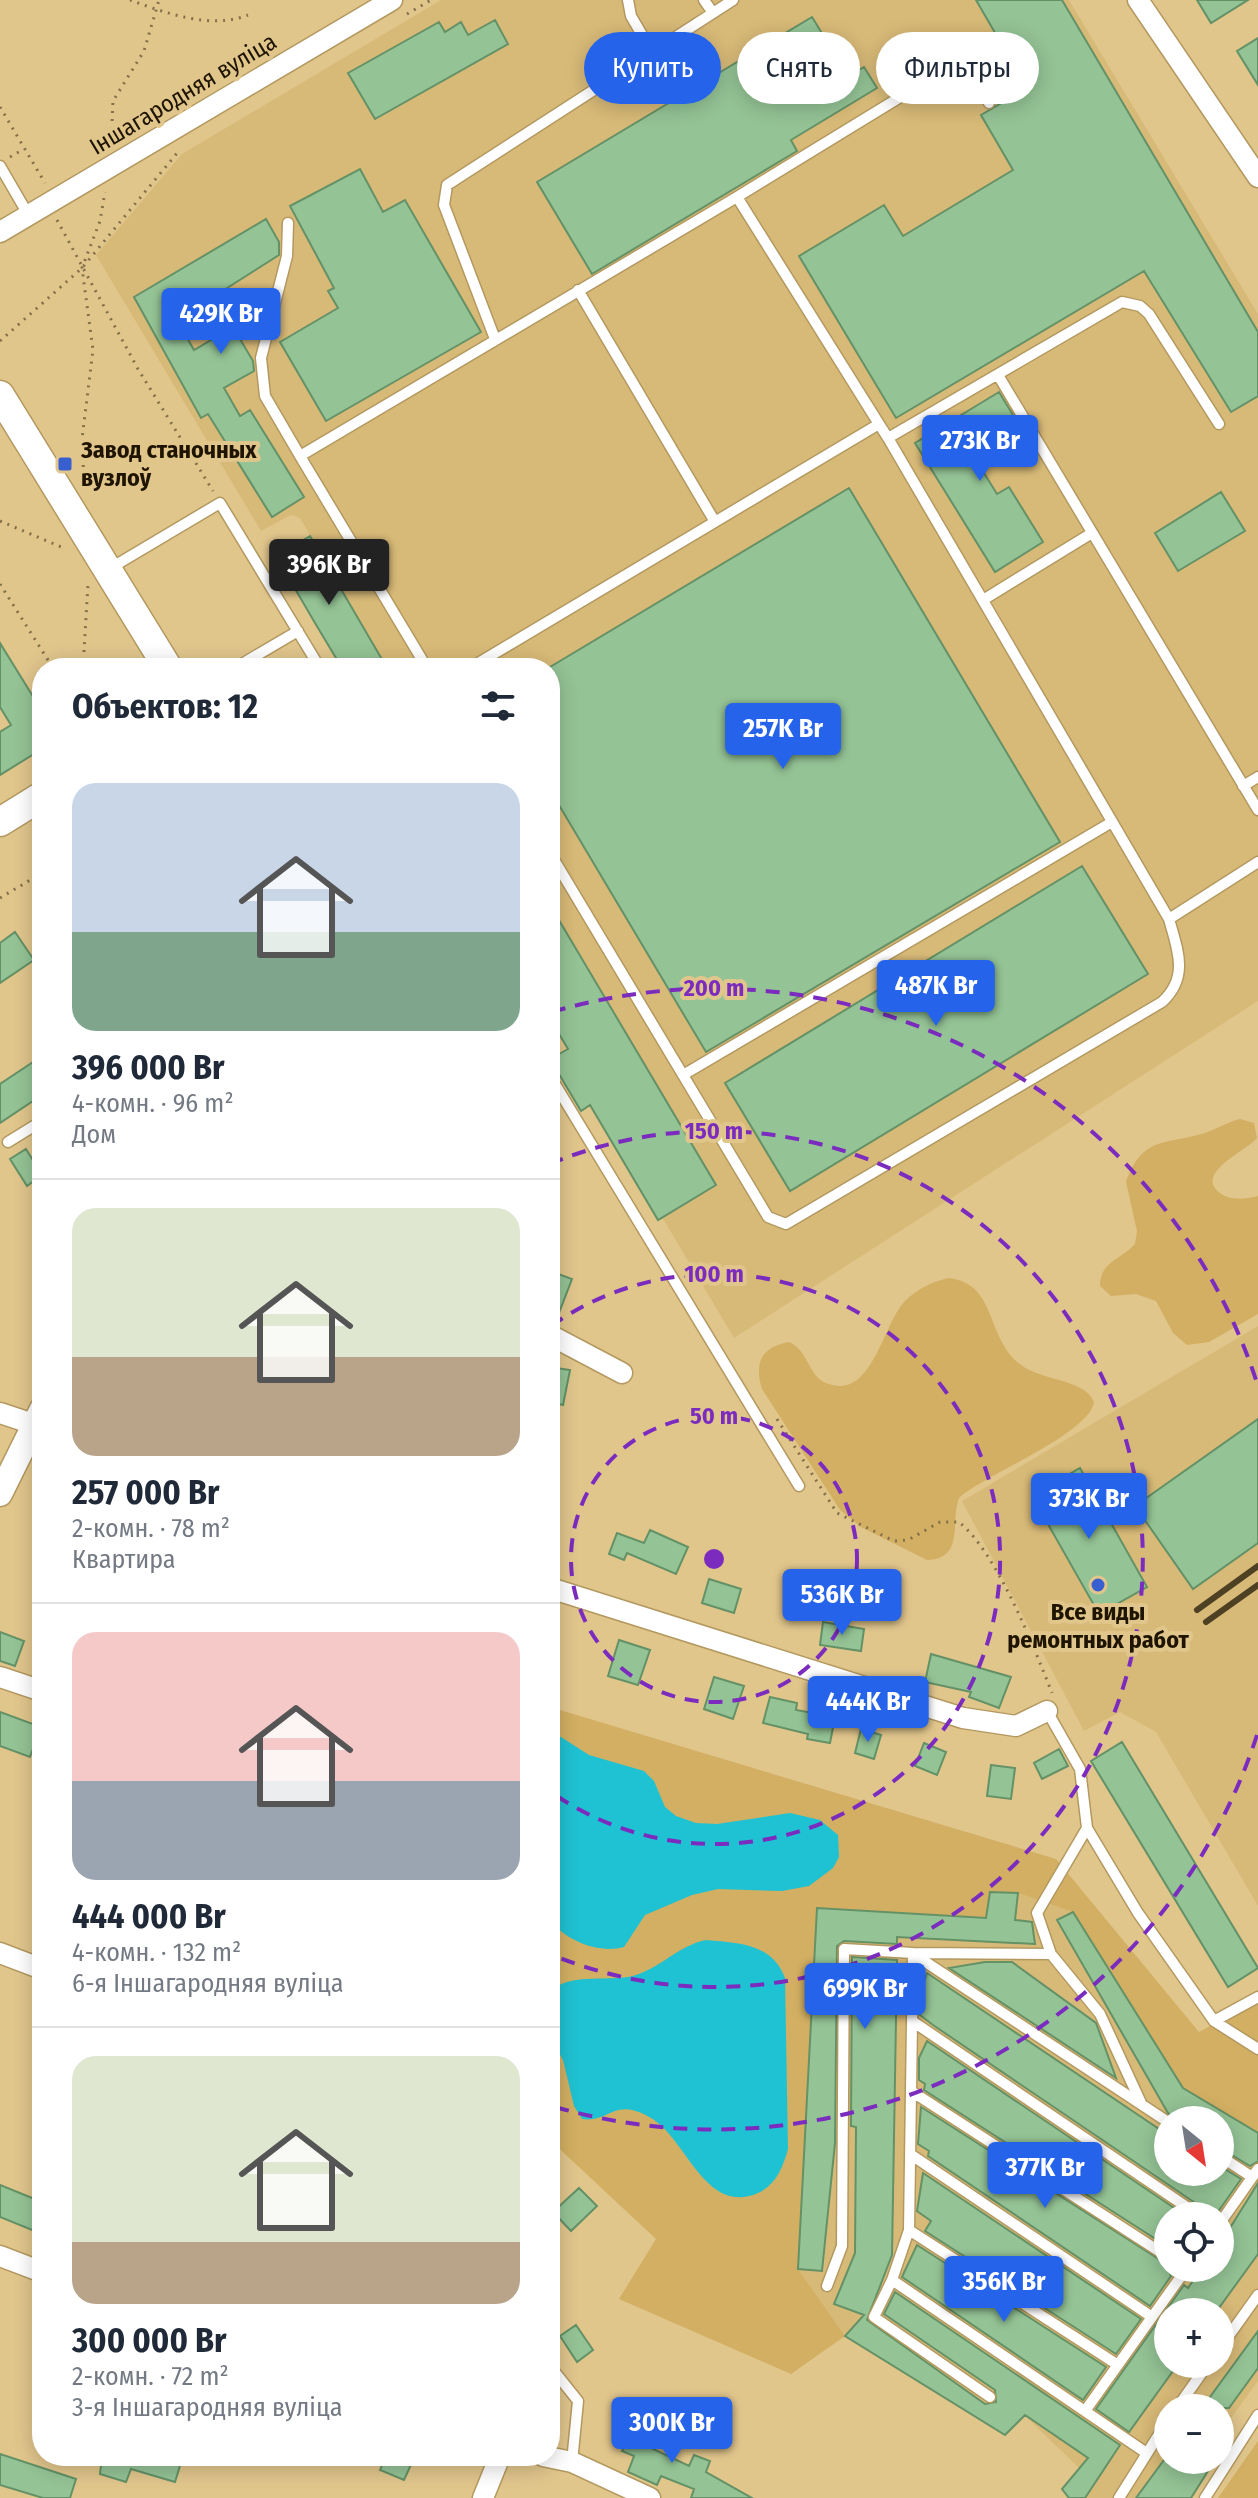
<!DOCTYPE html>
<html lang="ru">
<meta charset="utf-8">
<style>
body{margin:0;font-family:"Fira Sans Condensed",sans-serif;background:#f6f6f7;color:#1f2937;height:100vh;display:flex;flex-direction:column;font-size:30px;white-space:nowrap}
*{box-sizing:border-box;margin:0}
p{font-size:26px;color:#747a83}
.icon{flex:none;width:44px;height:44px;fill:none;stroke:currentColor;stroke-width:2;stroke-linecap:round;stroke-linejoin:round}
.map{position:relative;flex:1;overflow:hidden}
.panel{position:absolute;left:32px;top:658px;width:528px;height:1808px;display:flex;flex-direction:column;background:#fff;border-radius:32px;box-shadow:0 4px 20px #0003}
.panel>*{flex:none}
.guide{position:absolute;left:584px;top:32px;width:554px;height:72px;display:flex;gap:16px}
.needle{width:52px;rotate:150deg}
.fabs{position:absolute;left:1154px;top:2106px;display:grid;gap:16px}
.fabs a{display:grid;place-items:center;width:80px;height:80px;border-radius:50%;background:#fff;box-shadow:0 4px 20px #0003;font-size:40px}
.price{position:absolute;translate:-50% -68px;padding:0 18px;border-radius:8px;background:#2563eb;color:#fff;font-size:26px;line-height:52px;filter:drop-shadow(0 2px 4px #0008)}
.price::after{content:'';position:absolute;left:50%;top:48px;width:24px;height:18px;margin-left:-12px;background:inherit;clip-path:polygon(0 0,100% 0,50% 100%)}
.price.on{background:#222;color:#fff}
ul{padding:0;list-style:none}
li{display:grid;align-content:center;gap:16px;height:424px;padding:0 40px}
li+li{border-top:2px solid #e0e1e3}
li span{display:grid;place-items:center;height:248px;border-radius:24px;color:#555}
li>.icon{margin-inline-start:auto}
span .icon{width:144px;height:144px;fill:#fffc;stroke-width:1}
li b{font-size:34px}
h2{display:flex;justify-content:space-between;align-items:center;height:96px;padding:0 40px;font-size:34px}
.tag{padding:0 28px;border-radius:36px;background:#fff;box-shadow:0 4px 20px #0003;font-size:28px;line-height:72px}
.tag.on{background:#2563eb;color:#fff}
.map>svg:first-child{display:block}
</style>
<div class="map">
<svg width="1258" height="2498" viewBox="0 0 1258 2498">
<rect width="100%" height="100%" fill="#e1c68c"/>
<!-- built -->
<path fill="#d8ba78" fill-rule="evenodd" d="M441,0h628l189,314v687l-524,337 -72,-121 54,-32 -166,-280v-237h-172l6,-4 -84,-146 -9,-3 -30,16 -165,-276 86,-101z
M1258,1326v580l-102,-174 -36,-20 -36,19 -122,-230z
M990,1892l28,1 55,19 110,176 75,45v248l-38,52v-25h-52v52l47,1 -24,37h-122l-7,-9 17,-21 -54,-52 -20,19 -160,-99 -47,-67 19,-361 169,10zM1168,2120h52v52h-52zM1168,2216h52v52h-52zM1168,2312h52v52h-52z"/>
<!-- green -->
<path fill="#d2af62" d="M1240,1119l14,4 3,15c-9,12 -64,35 -37,55 10,8 27,6 38,3v118l-49,28 -22,3 -14,-12 -17,-32 -20,-7 -25,2 -11,-10c0,-25 21,-26 35,-42l2,-13 -11,-49c17,-47 40,-37 79,-49 12,-4 22,-11 35,-14z
M948,1278c47,5 38,53 67,82 21,22 69,17 79,42 -5,32 -108,72 -135,96 -9,24 6,61 -32,62l-66,-33 -21,-17 -78,-121c-8,-26 -1,-42 27,-47 20,9 19,34 37,41 46,19 56,-58 79,-82 12,-12 27,-19 43,-23z
M550,1707l506,152 143,173 59,-32v133l-75,-45 -110,-176 -55,-19 -28,-1 -4,26 -169,-10 -19,361 47,67 -54,38 -172,-75 37,-60 -106,-99z
M1258,2441v57h-40z"/>
<!-- water -->
<path fill="#1fc2d2" d="M550,1730l39,25 55,16 10,10 11,26 11,9 20,7 21,1 73,-11 30,7 18,15 1,22 -6,11 -24,18 -27,5 -64,-2 -26,6 -47,20 -21,32c-25,7 -58,-6 -74,-27z
M706,1940c32,3 66,3 79,38l3,171c-5,18 -12,36 -30,44 -53,23 -71,-54 -107,-75 -38,-22 -40,5 -69,1l-8,-13 -11,-46 -13,-23v-45c17,-19 55,-11 78,-15 31,-6 48,-31 78,-37z"/>
<!-- building -->
<path fill="#94c395" stroke="#649166" stroke-width="2" d="M976,0h86l196,332v64l-27,16 -87,-141 -248,147 -97,-162 85,-51 19,31 110,-66 -32,-55 46,-27z
M1197,0h51l-37,23z
M812,17l36,59 16,-9 13,21 -86,52 6,11 -205,123 -55,-92z
M495,20l13,24 -133,75 -27,-46 91,-51 6,10 16,-10 7,13z
M1258,38v47l-21,-34z
M360,169l23,43 22,-12 76,132 -155,89 -46,-79 58,-34 -10,-17 6,-3 -44,-82z
M266,219l13,23v13l-102,65 17,30 39,-23 20,34 1,10 -30,17 16,28 10,-6 54,87 -32,20 -64,-103 -7,4 -67,-121z
M999,392l17,28 -47,29 28,45 12,-7 34,55 -48,30 -80,-129z
M849,488l211,354 -354,210 -156,-262v-123z
M1221,492l24,39 -67,40 -23,-38z
M310,536l77,132h-45l-27,-45 -39,-67z
M0,643l42,68v38l-42,26v-43l11,-7 -11,-18z
M1082,866l66,108 -358,217 -65,-108z
M550,905l166,280 -58,35 -68,-115 -9,6 -31,-52 18,-10 -18,-30z
M15,932l19,28 -34,23v-40z
M42,1056v39l-42,28v-39z
M26,1149l16,26 -15,11 -17,-27z
M550,1271l22,8 -17,44 -5,-1z
M550,1367l20,3 -7,35 -13,-3z
M1258,1419v124l-65,46 -58,-83z
M1080,1468l67,119 -48,27 -67,-118z
M650,1530l38,17 -12,27 -49,-21 -3,7 -15,-6 8,-21 27,10z
M709,1579l32,10 -7,24 -32,-10z
M823,1622l41,7 -3,22 -41,-6z
M0,1632l24,9 -9,25 -15,-5z
M619,1640l31,10 -12,35 -30,-9z
M931,1654l80,23 -12,31 -30,-11 2,-5 -46,-10z
M714,1677l30,9 -11,33 -29,-10z
M770,1697l27,6 -1,7 39,7 -5,26 -23,-4 1,-5 -45,-11z
M0,1712l41,15 -11,30 -30,-11z
M861,1729l20,6 -7,24 -19,-6z
M1122,1742l136,226 -30,19 -137,-226z
M924,1743l22,9 -9,23 -22,-9z
M1059,1749l9,17 -26,13 -8,-16z
M991,1765l24,3 -4,31 -24,-3z
M990,1892l28,1 -3,27 17,2 3,22 -138,-7v7l-53,-3 -7,5 -2,197 -13,128 -24,-2 19,-361 169,10z
M1073,1912l110,176 75,45v28l-8,5 -30,-18v-28h-44l-8,-7 -111,-193z
M852,1957l45,3 -5,295 -25,65 118,84 11,-2 -1,-12 -111,-76 11,-22 225,153 -35,53h-16l-7,-9 26,-31 -63,-43 -20,20 -160,-99 19,-21 -30,-11 21,-51 1,-126 -5,-1z
M985,1962h27l84,61 20,55 -167,-110z
M927,1973l241,162v37h52v-6l21,13 -26,37h-7l-4,-7 -271,-184 -13,-10v-21z
M927,2041l259,175h-18v31l-244,-157 1,-6 -6,-4v-22z
M921,2107l247,158 3,11 -21,30 -222,-150 1,-5 -11,-7z
M923,2173l218,146 -25,35 -191,-123 6,-10 -14,-10z
M1258,2183v71l-42,58h-48v52h10l-49,68 -33,-23 88,-124 4,3 14,-20h18v-24z
M0,2185l42,17v32l-42,-17z
M579,2188l18,18 -26,25 -18,-19z
M917,2245l189,122 -23,33 -181,-123z
M576,2325l17,25 -16,12 -17,-26z
M1258,2331v37l-29,40h-27z
M633,2413l21,10 -8,16 10,4 -3,6 36,17 5,-11 16,6 -4,11 46,26h-61l3,-9 -33,-13 -4,9 -29,-13 6,-16 -12,-5 7,-13 -6,-3z
M0,2454l76,25 -6,19h-27l-43,-13z
M102,2456h81l-8,26 -44,-13 -5,13 -26,-8z
M386,2456h29l-11,24 -24,-10z
M1164,2460h51l-24,38h-55z"/>
<g fill="none" stroke-linecap="round" stroke-linejoin="round">
<defs>
<path id="service" d="M628,0l3,16 21,36
M704,0l9,13
M0,166l29,50
M288,223l-1,33 -26,102 4,38 35,60
M578,290l137,232
M495,339l-51,-134 3,-20 286,-185
M998,375l260,435
M879,424l9,14 234,-136 18,4 9,8 70,110
M888,438l281,481
M109,569l111,-66 100,165
M983,600l109,-67
M235,668l63,-37
M427,668l-127,-212 437,-259
M470,668l409,-244 -142,-227 214,-131 7,-1 13,8 18,30
M1243,786l15,-9
M550,853l218,364 18,7 376,-222c27,-25 16,-51 7,-83l89,-57
M683,1075l429,-253
M550,1076l249,410
M8,1142l34,-21
M1047,1711l33,58 7,59 51,85 76,108 44,28
M1087,1828l-50,85 14,41 49,60 42,91
M913,1953l-4,277 -17,50 -18,37 116,80
M915,1955l253,167
M912,2021l288,195
M1214,2021l44,-24
M911,2091l257,166
M910,2154l242,163
M1220,2156l32,21
M1220,2223l38,-54
M909,2230l209,135
M892,2280l253,172
M827,2286l15,-40 2,-297 69,4 138,1
M1220,2348l38,-53
M550,2366l28,35 -6,61
M1177,2408l31,-44
M1085,2411l102,-143
M1119,2498l49,-78
M1205,2498l53,-83"/>
<path id="minor" d="M1138,0l120,177
M0,232l392,-232
M550,1335l72,38
M0,1413l42,14
M550,1588l413,130 53,8 31,-15
M0,1677l42,14
M0,1953l42,16
M0,2256l42,16
M543,2456l29,6 78,36
M483,2498l17,-42"/>
<path id="tertiary" d="M0,1494l42,-85"/>
<path id="secondary" d="M0,395l168,273
M0,822l42,-26"/>
</defs>
<!-- service casing -->
<use href="#service" stroke="#b39960" stroke-width="13"/>
<!-- minor casing -->
<use href="#minor" stroke="#b39960" stroke-width="23"/>
<!-- tertiary casing -->
<use href="#tertiary" stroke="#b39960" stroke-width="27"/>
<!-- secondary casing -->
<use href="#secondary" stroke="#b39960" stroke-width="31"/>
<!-- path -->
<path stroke="#847149" stroke-width="3" stroke-dasharray="2 6" stroke-linecap="butt" d="M130,0c36,13 81,30 118,15
M407,14l24,-14
M0,107l45,76
M111,145l2,-44 31,-50 15,-51
M10,157l14,-8
M57,220l81,149 75,122
M0,341l82,-73 96,-116
M84,483l-2,-44 11,-89 -11,-82 18,-47 5,-29
M0,521l66,28
M0,584l53,84
M83,668l5,-84
M34,773l8,-5
M0,898l42,-25
M37,1388l5,-11
M777,1419l60,94 57,28 14,-1 32,-18h19c38,31 74,123 93,171"/>
<!-- service -->
<use href="#service" stroke="#fff" stroke-width="10"/>
<!-- minor -->
<use href="#minor" stroke="#fff" stroke-width="20"/>
<!-- tertiary -->
<use href="#tertiary" stroke="#fff" stroke-width="24"/>
<!-- secondary -->
<use href="#secondary" stroke="#fff" stroke-width="28"/>
<!-- rail -->
<path stroke="#4e4022" stroke-width="6" d="M1197,1610l61,-44
M1206,1622l52,-37"/>
</g>
<!-- distance rings -->
<g fill="none" stroke="#7b2cbf" stroke-width="4" stroke-dasharray="14 10">
<circle cx="714" cy="1559" r="143"/>
<path d="M551 1326A285 285 0 1 1 551 1792"/>
<path d="M550 1164A428 428 0 1 1 550 1954"/>
<path d="M1257 1735A571 571 0 0 1 552 2106M552 1012A571 571 0 0 1 1257 1383"/>
</g>
<!-- markers -->
<g fill="#375fd0" stroke="#e1c68c" stroke-width="3">
<rect x="57" y="456" width="16" height="16" rx="4"/>
<circle cx="1098" cy="1585" r="8"/>
</g>
<g text-anchor="middle" dominant-baseline="central" stroke-width="8" stroke-linejoin="round" paint-order="stroke">
<!-- street labels -->
<g font-size="24" fill="#1e1400" stroke="#e1c68c">
<text transform="translate(183 94) rotate(-31)">Іншагародняя вуліца</text>
</g>
<!-- poi labels -->
<g font-size="24" font-weight="bold" fill="#1e1400" stroke="#e1c68c" text-anchor="start">
<text x="81" y="450">Завод станочных<tspan x="81" dy="28">вузлоў</tspan></text>
<text x="1098" y="1612" text-anchor="middle">Все виды<tspan x="1098" dy="28">ремонтных работ</tspan></text>
</g>
</g>
<circle cx="714" cy="1559" r="12" fill="#7b2cbf" stroke="#e1c68c" stroke-width="4"/>
<g font-size="24" text-anchor="middle" font-weight="bold" fill="#7b2cbf" stroke="#e1c68c" stroke-width="8" stroke-linejoin="round" paint-order="stroke">
<text x="714" y="996">200 m</text>
<text x="714" y="1139">150 m</text>
<text x="714" y="1282">100 m</text>
<text x="714" y="1424">50 m</text>
</g>
</svg>
<div class="fabs">
<a><svg class="needle" viewBox="-14 -14 28 28"><path d="M0-13l5 13h-10z" fill="#e53935"/><path d="M0 13l5-13h-10z" fill="#747a83"/></svg></a>
<a><svg class="icon" aria-label="locate" viewBox="0 0 24 24"><circle cx="12" cy="12" r="6"/><path d="M12 2v4M12 18v4M2 12h4M18 12h4"/></svg></a>
<a>+</a>
<a>−</a>
</div>
<b class="price" style="left:221px;top:356px">429K Br</b>
<b class="price" style="left:980px;top:483px">273K Br</b>
<b class="price on" style="left:329px;top:607px">396K Br</b>
<b class="price" style="left:783px;top:771px">257K Br</b>
<b class="price" style="left:936px;top:1028px">487K Br</b>
<b class="price" style="left:1089px;top:1541px">373K Br</b>
<b class="price" style="left:842px;top:1637px">536K Br</b>
<b class="price" style="left:868px;top:1744px">444K Br</b>
<b class="price" style="left:865px;top:2031px">699K Br</b>
<b class="price" style="left:1045px;top:2210px">377K Br</b>
<b class="price" style="left:1004px;top:2324px">356K Br</b>
<b class="price" style="left:672px;top:2465px">300K Br</b>
<div class="guide">
<a class="tag on">Купить</a>
<a class="tag">Снять</a>
<a class="tag">Фильтры</a>
</div>
<section class="panel">
<h2>Объектов: 12<svg class="icon" aria-label="filters" viewBox="0 0 24 24"><path d="M4 7h16M4 17h16"/><circle cx="9" cy="7" r="2"/><circle cx="15" cy="17" r="2"/></svg></h2>
<ul>
<li><span style="background:linear-gradient(#c9d6e8 60%,#7fa58c 0)"><svg class="icon" aria-label="home" viewBox="0 0 24 24"><path d="M3 11l9-7 9 7M6 9v11h12V9"/></svg></span><div><b>396 000 Br</b><p>4-комн. · 96 m²</p><p>Дом</p></div></li>
<li><span style="background:linear-gradient(#dfe7d0 60%,#b9a48a 0)"><svg class="icon" aria-label="home" viewBox="0 0 24 24"><path d="M3 11l9-7 9 7M6 9v11h12V9"/></svg></span><div><b>257 000 Br</b><p>2-комн. · 78 m²</p><p>Квартира</p></div></li>
<li><span style="background:linear-gradient(#f6c9c9 60%,#9aa5b1 0)"><svg class="icon" aria-label="home" viewBox="0 0 24 24"><path d="M3 11l9-7 9 7M6 9v11h12V9"/></svg></span><div><b>444 000 Br</b><p>4-комн. · 132 m²</p><p>6-я Іншагародняя вуліца</p></div></li>
<li><span style="background:linear-gradient(#dfe7d0 75%,#b9a48a 0)"><svg class="icon" aria-label="home" viewBox="0 0 24 24"><path d="M3 11l9-7 9 7M6 9v11h12V9"/></svg></span><div><b>300 000 Br</b><p>2-комн. · 72 m²</p><p>3-я Іншагародняя вуліца</p></div></li>
</ul>
</section>
</div>
